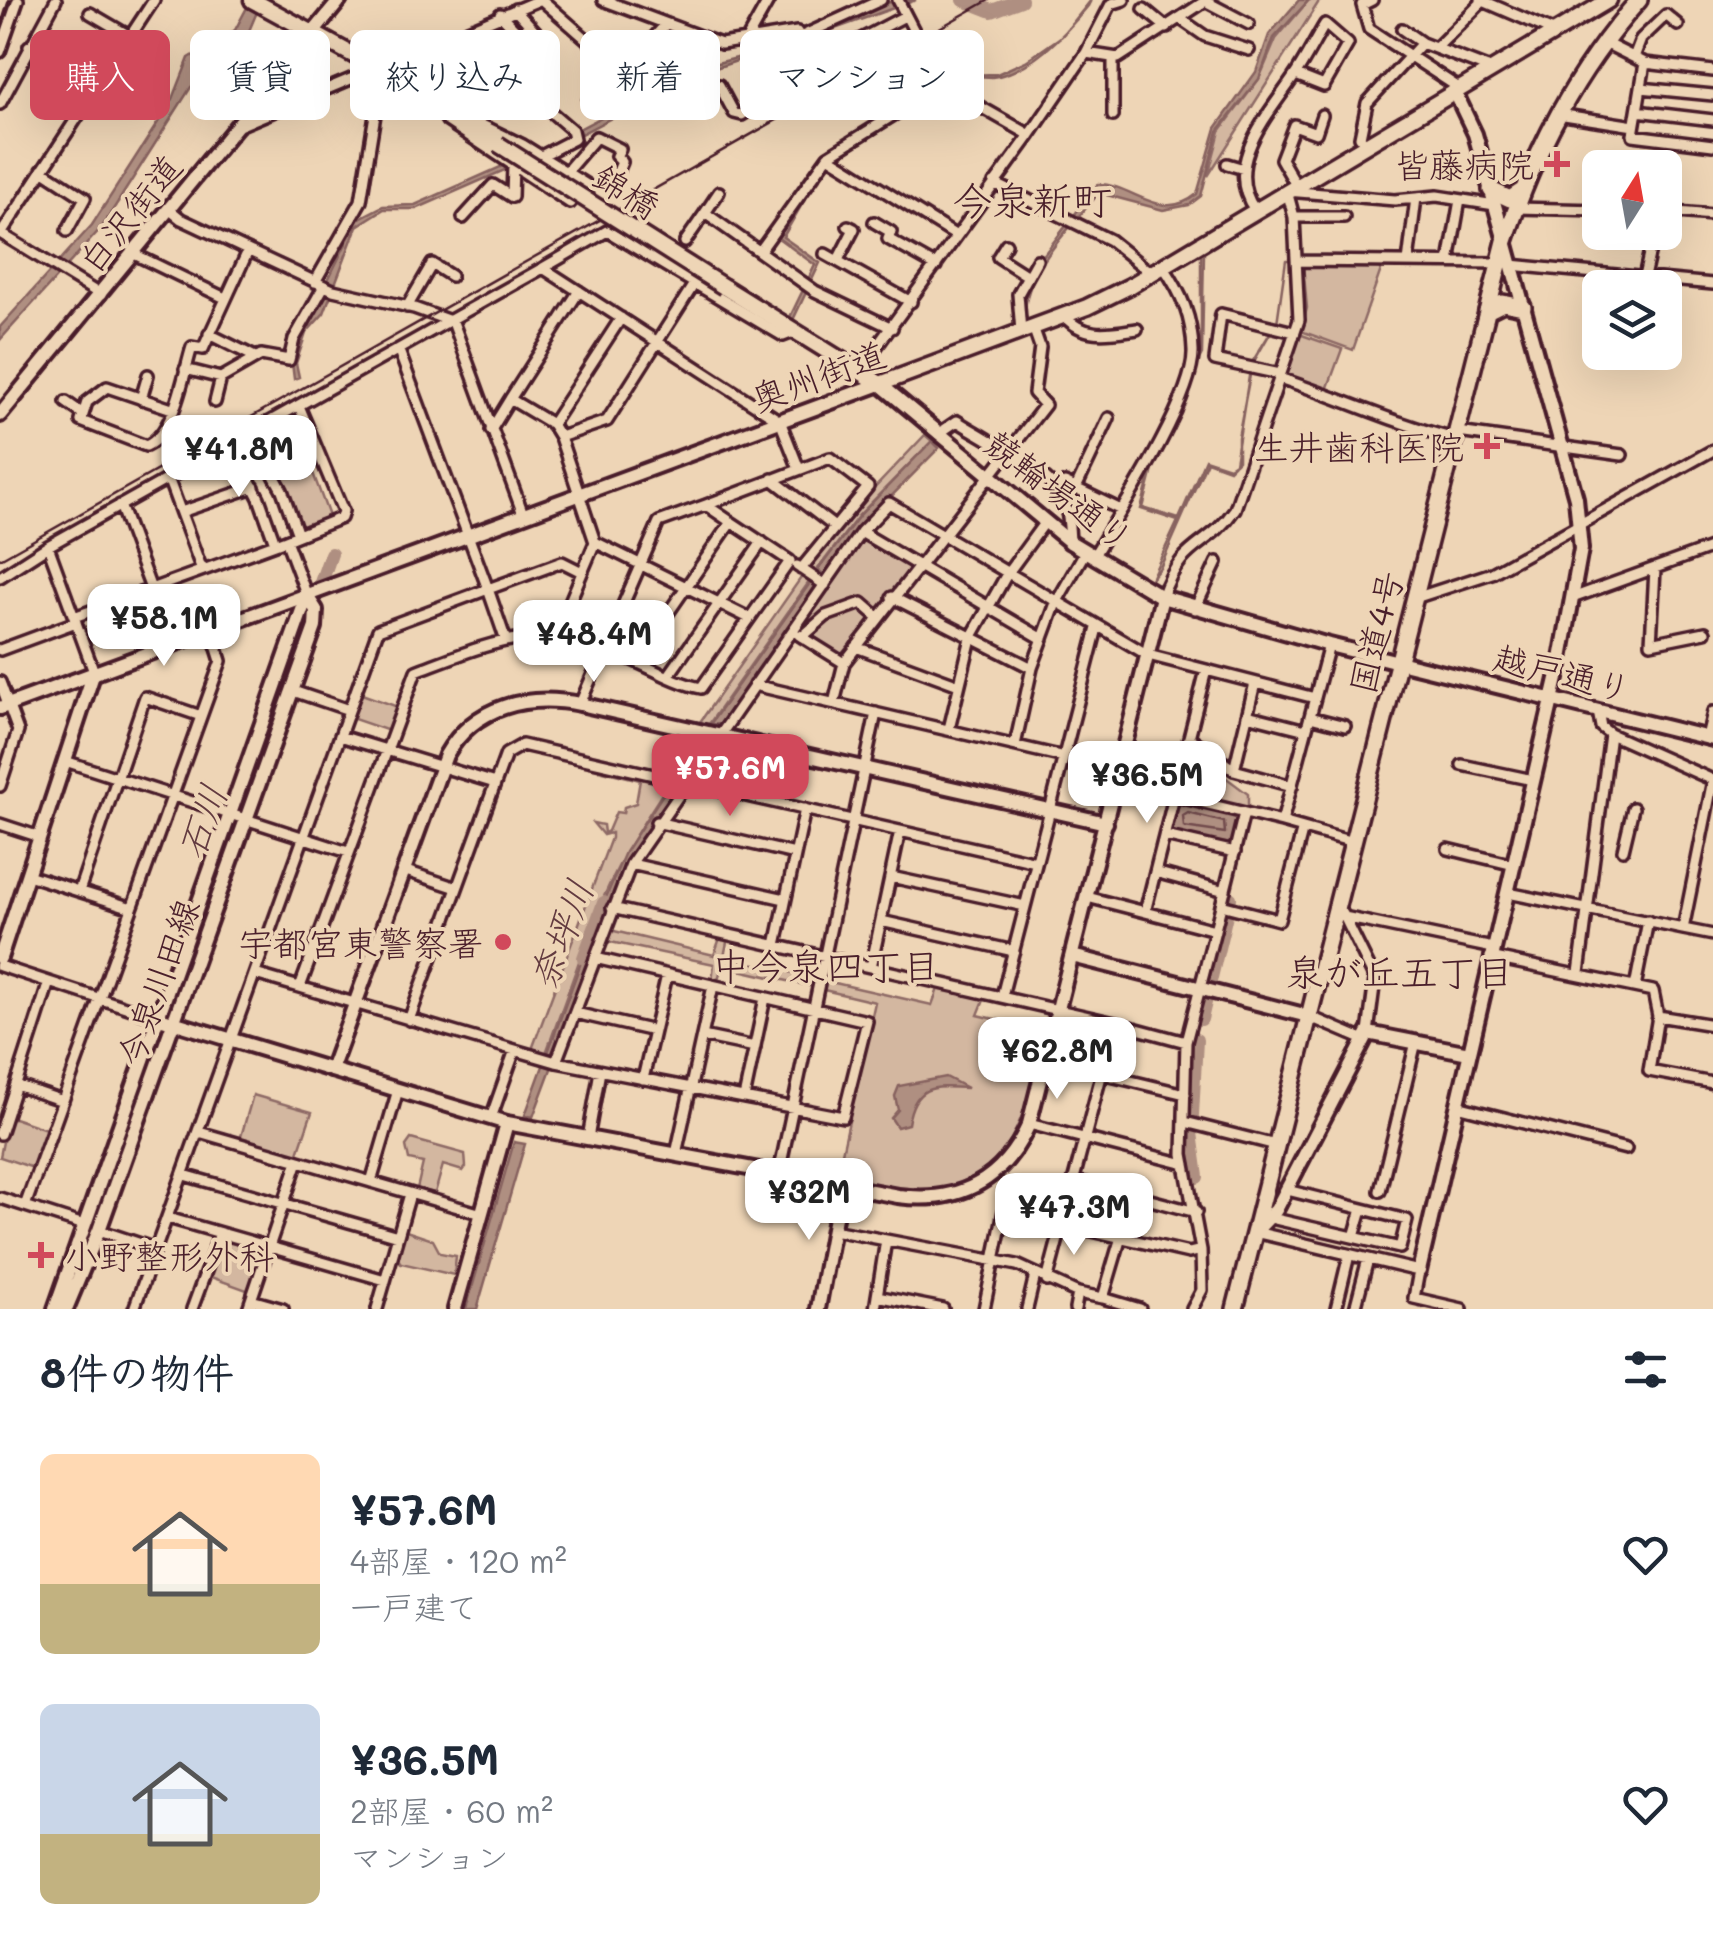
<!DOCTYPE html>
<html lang="ja">
<meta charset="utf-8">
<style>
body{margin:0;font-family:Mali,"Klee One",sans-serif;background:#f6f6f7;color:#1f2937;height:100vh;display:flex;flex-direction:column;font-size:38px;white-space:nowrap}
*{box-sizing:border-box;margin:0}
p{font-size:32px;color:#747a83}
.icon{flex:none;width:55px;height:55px;fill:none;stroke:currentColor;stroke-width:2;stroke-linecap:round;stroke-linejoin:round}
.map{position:relative;height:1309px;overflow:hidden}
.sheet{display:flex;flex-direction:column;background:#fff;flex:1}
.sheet>*{flex:none}
.banner{position:absolute;left:30px;top:30px;width:1000px;height:90px;display:flex;gap:20px}
.needle{width:65px;rotate:11deg}
.controls{position:absolute;left:1582px;top:150px;display:grid;gap:20px}
.controls a{display:grid;place-items:center;width:100px;height:100px;border-radius:15px;background:#fff;box-shadow:0 10px 40px #0002;font-size:50px}
.price{position:absolute;translate:-50% -85px;padding:0 22px;border-radius:20px;background:#fff;color:#222;font-size:32px;line-height:65px;filter:drop-shadow(0 2px 5px #0008)}
.price::after{content:'';position:absolute;left:50%;top:60px;width:30px;height:22px;margin-left:-15px;background:inherit;clip-path:polygon(0 0,100% 0,50% 100%)}
.price.current{background:#d1495b;color:#fff}
ul{padding:0;list-style:none}
li{display:flex;align-items:center;gap:30px;height:250px;padding:0 40px}
li span{display:grid;place-items:center;flex:none;width:280px;height:200px;border-radius:15px;color:#555}
li>.icon{margin-inline-start:auto}
span .icon{width:120px;height:120px;fill:#fffc;stroke-width:1}
li b{font-size:42px}
h2{display:flex;justify-content:space-between;align-items:center;height:120px;padding:0 40px;font-size:42px}
.tag{padding:0 35px;border-radius:15px;background:#fff;box-shadow:0 10px 40px #0002;font-size:35px;line-height:90px}
.tag.current{background:#d1495b;color:#fff}
.map>svg:first-child{display:block}
</style>
<div class="map">
<svg width="1713" height="1309" viewBox="0 0 1713 1309">
<rect width="100%" height="100%" fill="#eed5b6"/>
<filter id="ink" filterUnits="userSpaceOnUse"><feTurbulence type="fractalNoise" baseFrequency=".01" numOctaves="2"/><feDisplacementMap in="SourceGraphic" scale="20" xChannelSelector="R" yChannelSelector="G"/><feConvolveMatrix kernelMatrix="1 2 1 2 8 2 1 2 1" color-interpolation-filters="sRGB"/></filter>
<g filter="url(#ink)">
<!-- green -->
<path fill="#d3b7a0" stroke="#8e6b66" stroke-width="2.5" d="M1309,0h11l-112,176 12,-45 39,-52 17,-40z
M1303,264l79,3 -29,83 -52,-19 6,-23z
M1299,334l43,15 -15,41 -43,-13z
M292,416l38,103 -26,11 -6,-2 -39,-89z
M925,435l7,6 -73,74 -42,55 9,7 -8,11 -9,-6 -100,142 -9,-2 133,-190z
M861,540l48,25 1,5 -32,42 -16,-12 -38,14 -22,17v-8z
M860,607l12,11 -33,39 -34,-21 15,-14z
M359,693l39,14 -9,24 -38,-13z
M1192,752l56,42v15l-64,-16z
M599,770l70,13c-29,44 -55,85 -74,135l10,4 -8,24 -11,-4 -41,114 -14,-4 80,-214v-5l-8,2 -10,-12 10,2 1,8 4,-2 8,-19 7,1 1,-6 12,-4 4,-23z
M610,930l104,25 7,-20 7,2 -4,20 92,21 -2,9 -92,-21 -5,17 -5,-2 2,-17 -108,-23z
M826,981l106,24 7,-19 45,14 -6,15 68,16c-19,74 -33,166 -133,159 -25,-1 -51,-9 -76,-14l38,-174 -51,-12z
M253,1095l59,17 -15,44 -57,-16z
M8,1116l41,14 -13,39 -36,-12z
M411,1139l54,15 1,13 -3,4 -20,-6 -8,28 -18,-4 6,-26 -14,-3 -3,-14z
M406,1231l27,9 7,13 16,3 -2,19 -53,-12 -4,-5z
M224,1239l40,14 -12,39 -44,-16z"/>
<!-- water -->
<path fill="#af8f81" stroke="#87625f" stroke-width="2.5" d="M251,0h11l-16,38 -23,32 -32,17 -89,140 -102,113v-13l92,-102 81,-126 16,-41 46,-28z
M898,0h18l-87,31 -13,12c-56,1 -101,35 -155,34l-42,37 -69,36 -134,59h-32l-27,17 -33,87 -18,20 -10,30 3,14 -5,2 -2,-16 8,-26 58,-118 25,-13 32,-1 124,-55 72,-38 48,-39h18l64,-16 46,-18h22l56,-30z
M1091,0l-3,6c-23,28 -57,66 -96,71 -9,0 -16,-2 -25,0l-143,89 -41,71 37,26 -27,57 -3,-3 25,-52 -37,-27 44,-73 144,-90 31,-1 29,-13 36,-25z
M1299,0h10l-35,38 -15,41 -41,52 -17,65 -12,9 -26,5 -64,-17c-28,34 -82,85 -73,130l-4,2 -3,-27 17,-33 62,-81c35,0 63,40 99,10l19,-66 40,-56 13,-37z
M1255,220l-51,33 -2,101 -10,19 -10,41 -22,29 -17,65 36,11 26,-60 24,8 6,-4 16,-99 21,-34 -20,35 -14,72v23l-9,9 -22,-8 -47,107 -9,11 27,-58 -37,-12 18,-67 21,-29 21,-59v-102z
M932,441l7,7 -74,75 -39,53 -8,-6 41,-54z
M810,583l8,5 -95,137 -12,-2z
M667,788l10,2 -50,77 -23,54 -7,-2 28,-67z
M1180,800l55,14 4,5 -7,25 -60,-9 -3,-6z
M588,943l9,3 -64,171 -8,-2z
M946,1077l21,11c-35,-2 -53,-3 -59,36l-11,3 -6,-9 7,-8 -3,-14 4,-10z
M514,1142l11,2 -48,165h-11z"/>
<g fill="none" stroke-linecap="round" stroke-linejoin="round">
<!-- shore -->
<path stroke="#724c4d" stroke-width="2.5" d="M1188,813l36,9 1,11 -41,-6 -1,-11z"/>
<!-- stream -->
<path stroke="#87625f" stroke-width="2.5" d="M1277,323l9,-63h5"/>
<!-- river -->
<path stroke="#af8f81" stroke-width="14" d="M964,0l28,11 29,-11
M275,713l56,-159
M226,849l23,-64
M584,958l20,-55
M1201,1019l29,-121
M1196,1040l-5,93 6,44
M153,1052l23,-65"/>
<defs>
<path id="street" d="M542,0l100,88
M603,0l118,44 76,-12 21,36 -76,47 -8,-2 -15,-28
M1372,0l-10,5 7,24 90,59
M1481,0l72,31
M1205,1l44,23
M515,9l22,24
M1144,9l23,19
M90,13l41,24
M500,14l29,30
M1179,18l26,18 44,14
M1402,29l20,14 68,26
M802,36l79,-36
M746,41l23,-41
M1603,42l42,21 68,8
M29,46l53,30 22,-2
M1436,48l47,-47
M0,52l18,-52
M1086,53l25,-49 13,-4
M1634,57l7,-18 25,-24 12,10
M815,63l90,-47
M1645,63l-12,72 80,10
M763,71l13,-7 14,23
M623,72l43,-48
M1641,88l72,7
M530,94l42,36 2,9 -33,17
M588,101l31,-33
M0,104l56,-104
M447,108l76,37 64,40
M440,109l7,12 123,82
M1637,111l76,9
M47,112l24,-40
M1558,114l76,12
M1113,116v-58
M478,121l35,-34
M241,125l298,-125
M1030,135l56,-82 32,5 89,-58
M1365,144l-5,-7 7,-34 55,-60
M828,156l127,79
M1227,164l17,5
M42,170l43,28 -18,33
M566,172l30,-35 24,12 -4,7 6,6 -6,14
M994,183l116,57 41,33
M1296,185l-15,-26 13,-34 22,8 6,-18
M1516,208l84,2
M170,210l11,9 152,71 81,18 39,14 70,192
M1255,210c-33,-45 13,-95 38,-132 12,-17 21,-36 32,-54l23,20 -24,42 -28,-11
M1665,211l48,4
M705,213l14,-21
M1294,217h50
M463,218l30,-33 19,12 1,-32
M874,222l17,10 -3,7 48,27
M0,233l101,62
M1,234l153,-234
M685,242l20,-29 110,78 77,37
M1006,244l-8,13 28,18
M760,251l68,-95 114,-71
M134,254l91,44
M825,254l86,48
M838,260l16,-31 -6,-3
M1297,261l202,2
M1408,262l8,-64
M1449,262l11,-62
M1511,265l202,19
M543,268l64,-37 176,105 13,-5
M1644,277l10,-45
M315,282l46,-81 17,-105 -8,-23
M407,307l25,-43 19,12
M1064,316c21,23 45,17 73,13
M1021,332l-3,-38 19,-34
M209,334l46,23
M185,369l36,9 40,-23 28,5 5,-21 30,-53
M859,371l171,-236 -88,-50 -44,-85
M1280,374l-65,-14 6,-46 73,18
M1279,378c59,19 116,46 176,61
M141,399l7,-24
M510,399l69,-108
M66,402l17,12
M215,402l6,-24
M299,406l44,105 -2,7 -55,22 21,56
M172,409l-65,-22 -20,15 -6,19 65,25c29,-12 37,-71 46,-99l11,2 45,-98
M552,424l69,-106
M491,430l19,-31 42,25 8,13 35,105 154,76
M1458,432l164,23
M251,433l31,57 16,45
M938,434l19,-13c25,16 90,50 103,74 9,15 9,30 10,47
M560,437l47,-16 87,-137
M231,445l28,53 16,45
M168,478l34,92
M772,479l60,46
M1076,488l33,-70
M1057,490l8,-7 56,27
M120,505l31,84
M706,505l124,-47 38,29 -67,82
M181,512l73,-25
M861,532l182,107
M48,546l46,126
M1093,557c26,-43 102,-160 100,-206 -1,-34 -11,-57 -30,-85
M797,566l28,19
M1655,569l-4,74 54,-11
M0,577l48,-31 495,-278 237,153 19,48
M892,597l140,71 24,-65 29,-51
M1162,597c21,-59 44,-46 73,-88l64,-189 -5,-103 -7,-26 108,9 42,-4 58,9
M1575,597l138,-50
M1415,598l77,-25 221,-123
M1195,609l22,-47
M74,617l212,-77
M799,635l45,28
M555,637l40,-95
M802,637l24,-21 36,-13 16,14
M505,638l-17,-49 74,-27 20,10
M1329,645l-47,177 71,20
M856,647l103,38
M0,650l76,-28
M669,675l93,-133
M0,682l18,49 -18,55
M754,685l310,72
M293,691l56,19
M834,703l10,-40 201,-258 -11,-12 6,-46 -7,-20
M580,704l79,-182 47,-17 25,17
M1598,711l3,16 9,7 103,46 -30,149 30,6
M1247,715l59,15
M1310,717l35,9
M949,729l22,-91 36,-64 38,-52
M340,736l155,47
M1189,737l45,33 21,-87
M1707,737l6,-25
M1015,745l17,-77
M65,761l283,91
M1462,765l71,15
M1234,770l58,16
M1175,796l107,26
M656,822l139,32
M0,824l40,13
M1165,836l70,16
M1448,849l66,16
M1623,850l10,-42
M631,864l154,35
M403,870l54,18
M1155,872l70,19
M28,875l104,33
M891,877l134,29
M79,891l66,-194 56,19
M1508,893l175,36
M1221,905l58,15 24,-92
M612,908l503,115 -68,258
M1145,912l61,-242
M1343,914l32,65 -7,54
M1344,917l149,31
M881,921l133,30
M1215,930l29,-117
M776,945l29,-136
M1490,957l163,34 5,25 -9,55 64,12
M0,966l156,51
M871,967l29,-136
M1579,973l31,-239
M255,974l301,88 75,-198 230,-332 28,-29 259,152 167,43
M300,987l116,-316c83,-31 120,-50 207,-15 25,10 52,27 78,32l89,-127 -59,-39 -96,139
M1635,987l13,-66
M1002,996l95,-368
M575,1013l79,18
M1308,1016l54,23
M1658,1016l55,9
M409,1020l97,-266 16,-9 514,117
M1115,1023l71,19
M702,1036l53,11
M556,1062l287,55 24,-96 -272,-63
M1102,1074l83,20
M643,1079l24,-104
M16,1085l47,16
M744,1098l21,-100
M1457,1106l169,43
M491,1118l24,-68
M1185,1122l91,23
M1029,1124l156,40
M199,1132l283,82
M0,1134l49,-152
M588,1138l12,-67
M676,1154l37,-168
M779,1173l97,-460
M184,1175l214,61
M1074,1180l122,32
M371,1182l27,-92
M1380,1191l36,-149
M0,1198l81,26
M25,1206l196,-545 -10,-32
M168,1218l217,62
M1271,1218l129,30 7,-28 -120,-30
M99,1230l57,19
M833,1230l53,10 -11,69
M1255,1232l164,39 -5,27 48,11
M1121,1237l-18,61 37,11
M1354,1237l8,-28
M886,1240l131,25 61,28 25,5
M877,1296l66,13
M251,1300l32,9
M134,1309l244,-679 110,-41 -89,-238
M192,1309l28,-76
M248,1309l50,-148
M377,1309l33,-115
M984,1309l20,-98 185,42 12,-3 -18,-96 3,-112 29,-112 -128,-33
M1027,1309l8,-34
M1075,1309l3,-16
M1192,1309l10,-19 -1,-40
M1336,1309l13,-54
M1355,1309l13,-50"/>
<path id="secondary" d="M0,415l340,-415
M0,708l880,-324 190,158 92,55 167,48 384,94
M1072,956l236,60
M0,958l94,-286
M156,1017l351,106 391,73c62,8 105,-15 131,-72l133,-527
M331,1070l115,-315c29,-50 81,-61 134,-51l526,119
M1255,1232l21,-22 92,-177 101,20
M1419,1271l140,-601 22,-121 -5,-51 -71,-257 -30,-107 -21,-44
M55,1309l252,-713
M66,1309l33,-79 216,-603 1,-17 -9,-14
M455,1309l52,-186
M818,1309l23,-124"/>
<path id="primary" d="M252,0l127,69 119,75
M724,287l156,97 207,-77 43,-21 479,-286"/>
<path id="highway" d="M1491,190l19,9 12,-8
M1487,311l16,-8 20,4
M1235,1309l270,-1068c30,-91 70,-169 134,-241"/>
</defs>
<!-- street casing -->
<use href="#street" stroke="#4a1f2b" stroke-width="16"/>
<!-- secondary casing -->
<use href="#secondary" stroke="#4a1f2b" stroke-width="20"/>
<!-- primary casing -->
<use href="#primary" stroke="#4a1f2b" stroke-width="21"/>
<!-- highway casing -->
<use href="#highway" stroke="#4a1f2b" stroke-width="22"/>
<!-- street -->
<use href="#street" stroke="#eed5b6" stroke-width="9"/>
<!-- secondary -->
<use href="#secondary" stroke="#eed5b6" stroke-width="12"/>
<!-- primary -->
<use href="#primary" stroke="#eed5b6" stroke-width="14"/>
<!-- highway -->
<use href="#highway" stroke="#eed5b6" stroke-width="15"/>
<!-- rail -->
<path stroke="#4a1f2b" stroke-width="2.5" d="M0,28l9,-28
M0,559l989,-559"/>
<defs>
<path id="primary-bridge" d="M498,144l226,143"/>
</defs>
<!-- primary-bridge casing -->
<use href="#primary-bridge" stroke="#4a1f2b" stroke-width="21" stroke-linecap="butt"/>
<!-- primary-bridge -->
<use href="#primary-bridge" stroke="#eed5b6" stroke-width="14"/>
</g>
</g>
<!-- markers -->
<g fill="#d1495b" stroke="#eed5b6" stroke-width="4">
<path d="M1552 149h10v10h10v10h-10v10h-10v-10h-10v-10h10z"/>
<path d="M1482 431h10v10h10v10h-10v10h-10v-10h-10v-10h10z"/>
<circle cx="503" cy="942" r="10"/>
<path d="M36 1240h10v10h10v10h-10v10h-10v-10h-10v-10h10z"/>
</g>
<g text-anchor="middle" dominant-baseline="central" stroke-width="8" stroke-linejoin="round" paint-order="stroke">
<!-- poi labels -->
<g font-size="35" fill="#4a1f2b" stroke="#eed5b6" text-anchor="end">
<text x="1534" y="164">皆藤病院</text>
<text x="1464" y="446">生井歯科医院</text>
<text x="483" y="942">宇都宮東警察署</text>
<text x="64" y="1255" text-anchor="start">小野整形外科</text>
</g>
<!-- street labels -->
<g font-size="35" fill="#4a1f2b" stroke="#eed5b6">
<text transform="translate(627 190) rotate(32)">錦橋</text>
<text transform="translate(129 213) rotate(-51)">白沢街道</text>
<text transform="translate(818 375) rotate(-20)">奥州街道</text>
<text transform="translate(1060 490) rotate(37)">競輪場通り</text>
<text transform="translate(1375 632) rotate(-76)">国道4号</text>
<text transform="translate(1563 672) rotate(14)">越戸通り</text>
<text transform="translate(157 982) rotate(-70)">今泉川田線</text>
</g>
<!-- water labels -->
<g font-size="38" font-style="italic" fill="#633b40" stroke="#eed5b6">
<text transform="translate(201 821) rotate(-70)">石川</text>
<text transform="translate(560 934) rotate(-69)">奈坪川</text>
</g>
<!-- neighbourhood labels -->
<g font-size="38" fill="#4a1f2b" stroke="#eed5b6">
<text x="826" y="965">中今泉四丁目</text>
<text x="1400" y="971">泉が丘五丁目</text>
</g>
<!-- quarter labels -->
<g font-size="40" fill="#4a1f2b" stroke="#eed5b6">
<text x="1032" y="199">今泉新町</text>
</g>
</g>
</svg>
<div class="controls">
<a><svg class="needle" viewBox="-14 -14 28 28"><path d="M0-13l5 13h-10z" fill="#e53935"/><path d="M0 13l5-13h-10z" fill="#747a83"/></svg></a>
<a><svg class="icon" aria-label="layers" viewBox="0 0 24 24"><path d="M12 4l9 5-9 5-9-5zM3 14l9 5 9-5"/></svg></a>
</div>
<b class="price" style="left:239px;top:500px">¥41.8M</b>
<b class="price" style="left:164px;top:669px">¥58.1M</b>
<b class="price" style="left:594px;top:685px">¥48.4M</b>
<b class="price current" style="left:730px;top:819px">¥57.6M</b>
<b class="price" style="left:1147px;top:826px">¥36.5M</b>
<b class="price" style="left:1057px;top:1102px">¥62.8M</b>
<b class="price" style="left:809px;top:1243px">¥32M</b>
<b class="price" style="left:1074px;top:1258px">¥47.3M</b>
<div class="banner">
<a class="tag current">購入</a>
<a class="tag">賃貸</a>
<a class="tag">絞り込み</a>
<a class="tag">新着</a>
<a class="tag">マンション</a>
</div>
</div>
<section class="sheet">
<h2>8件の物件<svg class="icon" aria-label="filters" viewBox="0 0 24 24"><path d="M4 7h16M4 17h16"/><circle cx="9" cy="7" r="2"/><circle cx="15" cy="17" r="2"/></svg></h2>
<ul>
<li><span style="background:linear-gradient(#ffd9b3 65%,#c2b280 0)"><svg class="icon" aria-label="home" viewBox="0 0 24 24"><path d="M3 11l9-7 9 7M6 9v11h12V9"/></svg></span><div><b>¥57.6M</b><p>4部屋 · 120 m²</p><p>一戸建て</p></div><svg class="icon" aria-label="heart" viewBox="0 0 24 24"><path d="M12 20l-8-8c-3-5 5-10 8-4 3-6 11-1 8 4z"/></svg></li>
<li><span style="background:linear-gradient(#c9d6e8 65%,#c2b280 0)"><svg class="icon" aria-label="home" viewBox="0 0 24 24"><path d="M3 11l9-7 9 7M6 9v11h12V9"/></svg></span><div><b>¥36.5M</b><p>2部屋 · 60 m²</p><p>マンション</p></div><svg class="icon" aria-label="heart" viewBox="0 0 24 24"><path d="M12 20l-8-8c-3-5 5-10 8-4 3-6 11-1 8 4z"/></svg></li>
</ul>
</section>
